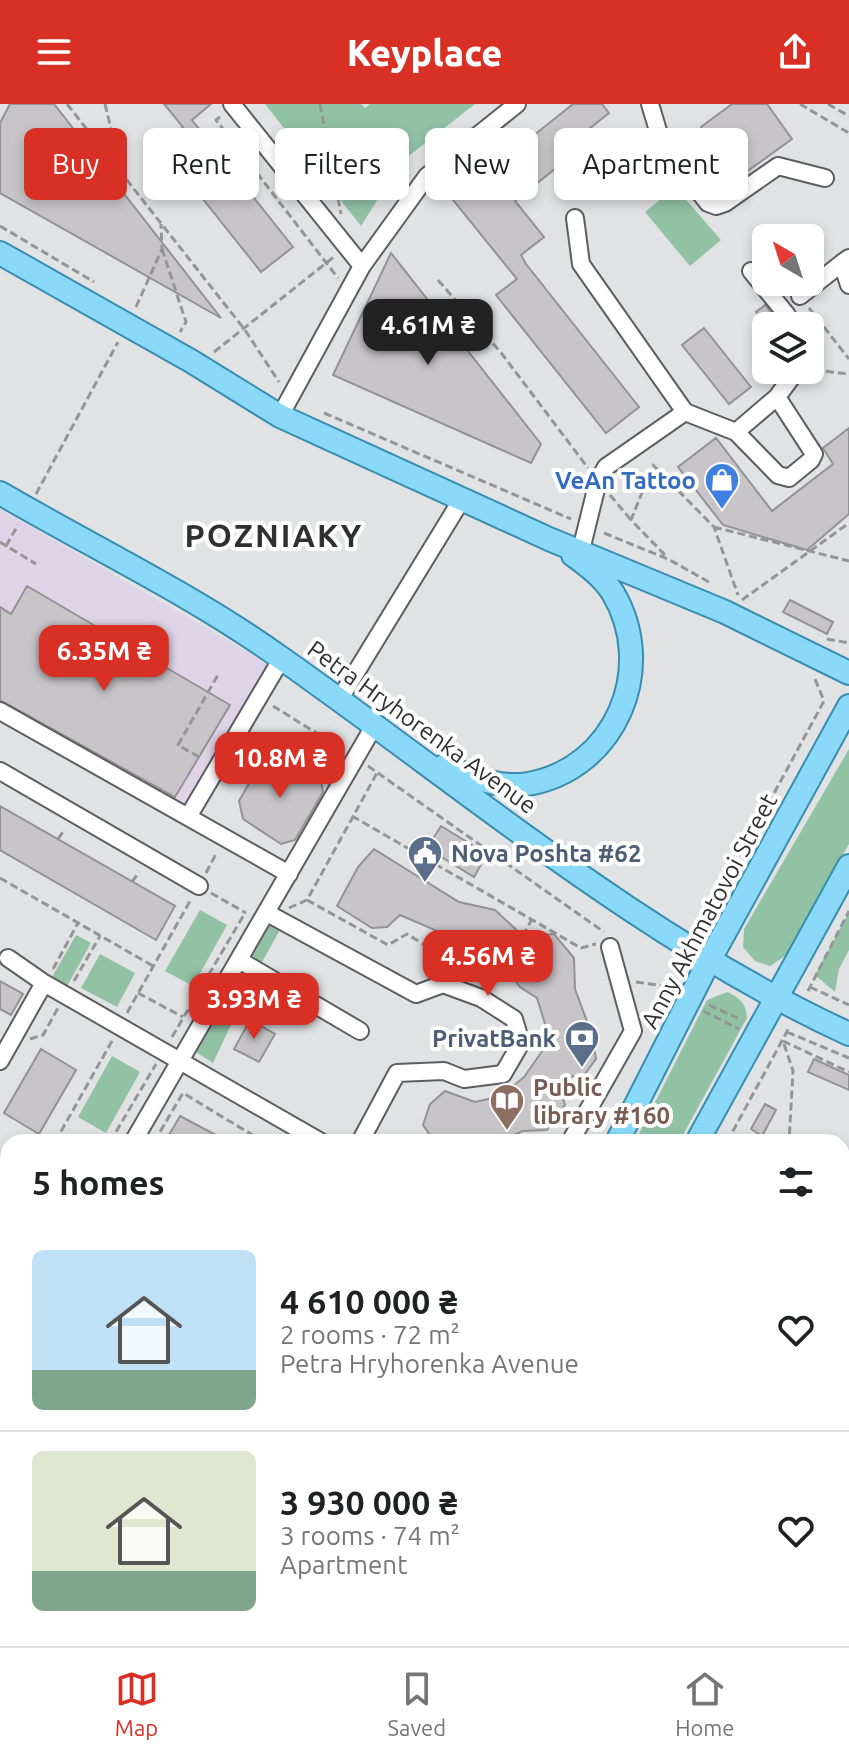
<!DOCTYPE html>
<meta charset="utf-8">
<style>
body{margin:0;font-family:Ubuntu,sans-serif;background:#f6f6f6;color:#202124;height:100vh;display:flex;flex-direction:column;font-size:30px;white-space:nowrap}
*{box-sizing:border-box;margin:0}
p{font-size:26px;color:#757577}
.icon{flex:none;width:44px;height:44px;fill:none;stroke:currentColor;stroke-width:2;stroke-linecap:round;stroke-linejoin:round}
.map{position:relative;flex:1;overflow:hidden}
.panel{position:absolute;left:0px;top:1030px;width:850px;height:512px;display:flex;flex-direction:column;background:#fff;border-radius:24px 24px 0 0;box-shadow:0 4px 12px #0003}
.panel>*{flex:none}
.top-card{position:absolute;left:24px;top:24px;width:802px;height:72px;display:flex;gap:16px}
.needle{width:52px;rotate:321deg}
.controls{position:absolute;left:752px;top:120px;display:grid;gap:16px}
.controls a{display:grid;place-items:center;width:72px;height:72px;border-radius:12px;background:#fff;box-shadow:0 4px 12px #0003;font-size:40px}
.price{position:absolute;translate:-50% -68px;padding:0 18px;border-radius:16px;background:#d93025;color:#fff;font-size:26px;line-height:52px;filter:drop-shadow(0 2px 4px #0008)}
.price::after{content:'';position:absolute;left:50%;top:48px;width:24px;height:18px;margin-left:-12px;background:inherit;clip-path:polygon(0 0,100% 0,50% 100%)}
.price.active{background:#222;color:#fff}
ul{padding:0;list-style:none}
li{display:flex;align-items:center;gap:24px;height:200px;padding:0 32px}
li+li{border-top:2px solid #e0e0e0}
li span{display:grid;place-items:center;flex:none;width:224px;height:160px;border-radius:12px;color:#555}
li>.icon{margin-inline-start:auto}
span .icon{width:96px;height:96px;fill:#fffc;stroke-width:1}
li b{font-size:34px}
h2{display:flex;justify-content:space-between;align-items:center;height:96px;padding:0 32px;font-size:34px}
.chip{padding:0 28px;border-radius:12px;background:#fff;box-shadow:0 4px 12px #0003;font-size:28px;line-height:72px}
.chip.active{background:#d93025;color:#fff}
header{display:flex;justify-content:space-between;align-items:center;height:104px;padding:0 32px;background:#d93025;color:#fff;font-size:36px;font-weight:800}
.dock{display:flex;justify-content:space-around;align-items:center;height:112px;border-top:2px solid #e0e0e0;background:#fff;font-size:22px;color:#757577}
.dock a{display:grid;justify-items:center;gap:4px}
.dock .active{color:#d93025}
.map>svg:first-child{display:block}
</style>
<header><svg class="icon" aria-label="menu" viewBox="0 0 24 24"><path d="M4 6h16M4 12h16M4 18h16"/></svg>Keyplace<svg class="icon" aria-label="share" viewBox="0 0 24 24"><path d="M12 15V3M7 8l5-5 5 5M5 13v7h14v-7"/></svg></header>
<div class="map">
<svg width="849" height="1542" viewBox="0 0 849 1542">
<rect width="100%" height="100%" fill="#e1e2e4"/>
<!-- commercial -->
<path fill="#dfd3e7" d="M0,405l279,161 -91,147 -188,-106z"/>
<!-- green -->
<path fill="#91c2a4" d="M265,0h96l4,4 5,-4h105l-74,58 -40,64z
M675,83l46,53 -31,26 -45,-54z
M849,645v95l-64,112 -15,10 -15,-5 -12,-14 1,-18z
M200,806l27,15 -34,61 -28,-15z
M849,808v38l-10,19 -4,23 -20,-17z
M265,819l17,3 -21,38 -9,-8 -1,-8z
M76,831l15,8 -25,45 -15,-9z
M100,850l35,19 -18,34 -36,-19z
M234,883l10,10 -31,66 -20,-13z
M727,888c13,6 19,11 20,26l-68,124h-44l72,-142z
M112,952l28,16 -34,61 -28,-16z"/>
<!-- building -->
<path fill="#c7c5c8" stroke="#939294" stroke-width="2" d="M10,0h44l167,214 -221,-125v-70z
M164,0h47l-19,16 101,127 -32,25 -101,-127 23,-18z
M573,0h29l7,9 -49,39 6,8 -51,41 29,36 -23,18 5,9 113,143 -33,26 -110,-138 21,-16 -64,-79z
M732,0h35l25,35 -54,39 -37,-51z
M391,149l150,191 -10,19 -198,-88z
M765,201l11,13 -2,8h-7l-11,-14z
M704,224l47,59 -22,17 -47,-59z
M849,324v86l-42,36 -84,-25 -45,-58 38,-29 56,73 61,-47 -10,-16z
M27,482l203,119 -55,92 -175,-97v-93l11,7z
M790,496l43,22 -6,12 -44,-22z
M283,653l38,24 2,11 -28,48 -14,4 -38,-25 -4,-18 20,-35z
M0,702l175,100 -19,34 -156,-90z
M441,722l46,28 -13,23 -47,-29z
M374,745l85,53 36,8 28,26 31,-2 20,24 1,31 16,43 5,27 -14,19 -10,-2 -11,15 4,14 -18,25 -24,1 -25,11h-63l-12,-17 7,-21 15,-13 30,11 26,-6 23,-19 19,-27 3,-23 -9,-29 -17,-11 -16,-21 -26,-2 -36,-31 -42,-18 -13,12 -15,1 -35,-22 21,-39z
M0,877l23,13 -12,21 -11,-6z
M250,916l25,14 -16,28 -25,-13z
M41,945l35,21 -37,64 -35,-21z
M814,955l35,16v15l-41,-18z
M765,1000l11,6 -14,26 -11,-7z
M180,1012l49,26h-64z"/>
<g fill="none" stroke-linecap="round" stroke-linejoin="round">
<defs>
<path id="minor" d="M232,0l130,162 -82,150
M650,0l12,40 46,59 8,3 9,-3 53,-37 47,12
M575,114l6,46 104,148 -79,55 -8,14 -17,69
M849,154l-7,5 7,22
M362,162l65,-90 90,-72
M751,167l36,44 -1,11
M800,192l42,-33
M685,308l51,20 42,43 11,3 22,-18 3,-6 -37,-57 20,-27
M736,328l41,-35
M282,554l-94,159 101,57
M339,596l123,-201
M0,607l188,106
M0,667l199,115
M267,809l149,81 27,-10 38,14 33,21 7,24 -18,31 -39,5 -20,-8 -47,2 -37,69
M8,854l36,25 277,159
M239,856l121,71
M0,957l44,-78
M133,1038l241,-416
M570,1038l63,-111 -23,-84
M842,1162l7,-4
M0,1297l8,-14
M0,1323l8,5
M842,1386l7,-1
M0,1463l8,4
M842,1478l7,4
M68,1534l16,8
M270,1542l4,-8"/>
<path id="major" d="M0,149l191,108 89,55 269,123 176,73 124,61
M0,389c94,55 193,102 281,165 185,130 362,281 568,376
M444,662c27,10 54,23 84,18 87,-15 130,-115 85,-191 -10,-16 -25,-27 -40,-38
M617,1038l92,-181 140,-255
M697,1038l152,-276
M345,1542l5,-8
M418,1542l5,-8"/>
</defs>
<!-- minor casing -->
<use href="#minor" stroke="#5e5e61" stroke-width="20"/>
<!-- major casing -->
<use href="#major" stroke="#398eb0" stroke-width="26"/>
<!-- path -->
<path stroke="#949596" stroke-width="3" stroke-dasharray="8 4" stroke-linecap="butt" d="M67,0l178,226 34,52
M105,0l16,66
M320,0l21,110
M800,0l49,29
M828,0l21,12
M220,13l-4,3 122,158
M0,122l94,56
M162,145l24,73 -6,10
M438,176l64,74 86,114
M136,203l26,-58 -1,-25
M809,204l40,51
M214,248l121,-96
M814,266l35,4
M324,309l247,106
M36,390l82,-152
M610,391l21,25
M714,423l135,34
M604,429l64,26 41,23
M0,438l36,22
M6,442l12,-21
M665,451l-34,-35 22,-55 61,62 24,68
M742,496l107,-77
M827,535l22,4
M273,602l69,43
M199,653l-21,-12 41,-72
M368,662l236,166
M352,712l229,132 15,-4
M58,735l7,-10
M206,769l11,-21
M0,774l153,88
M132,778l7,-10
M211,789l35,20
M307,796l81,45 19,-11 72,45
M289,804l18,-8 70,-127
M700,826l124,-229 -9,-22
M523,832l9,-17
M53,865l25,-46
M74,877l26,-45
M636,878l35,5 -22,40
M489,881l15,-19
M810,883l39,18
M808,887l41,-80
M138,889l45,24
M709,901l33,15
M703,907l36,18
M127,909l63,-112
M787,928l62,26
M172,933l73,-124
M30,935l13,-4 15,-27
M783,937l66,31
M784,940l9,27 -4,71
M55,1038l57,-101
M110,1038l46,-78
M154,1038l29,-49 81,49
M592,1038l15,-27
M727,1038l63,-116
M0,1052l8,5
M8,1122l-4,7 4,10
M0,1172l8,-14
M842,1217l7,-4
M842,1258l7,-4
M611,1534l16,8
M619,1535l1,-1
M298,1542l4,-8
M318,1542l4,-8
M443,1542l4,-8
M604,1542l5,-8
M654,1542l4,-8"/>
<!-- minor -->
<use href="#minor" stroke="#fff" stroke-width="16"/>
<!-- major -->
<use href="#major" stroke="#8bd9f8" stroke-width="22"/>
</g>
<!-- icons -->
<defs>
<symbol id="shop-pin" viewBox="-11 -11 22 30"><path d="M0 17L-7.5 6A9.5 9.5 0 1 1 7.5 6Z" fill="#3f7fe0" stroke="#fff"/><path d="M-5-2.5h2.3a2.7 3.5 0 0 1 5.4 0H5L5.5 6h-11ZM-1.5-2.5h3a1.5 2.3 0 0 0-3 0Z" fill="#fff"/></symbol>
<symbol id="civic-pin" viewBox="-11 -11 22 30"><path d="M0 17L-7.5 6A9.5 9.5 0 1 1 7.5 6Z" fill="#5c6f8a" stroke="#fff"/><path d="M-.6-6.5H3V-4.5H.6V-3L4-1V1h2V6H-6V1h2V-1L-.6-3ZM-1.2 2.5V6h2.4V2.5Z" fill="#fff"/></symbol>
<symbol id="bank-pin" viewBox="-11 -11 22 30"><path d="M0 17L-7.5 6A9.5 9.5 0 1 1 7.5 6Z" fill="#5c6f8a" stroke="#fff"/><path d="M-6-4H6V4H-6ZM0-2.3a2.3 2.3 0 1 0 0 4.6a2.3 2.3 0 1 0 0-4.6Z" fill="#fff"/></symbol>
<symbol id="library-pin" viewBox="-11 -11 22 30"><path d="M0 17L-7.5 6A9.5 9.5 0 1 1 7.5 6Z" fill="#8d6e63" stroke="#fff"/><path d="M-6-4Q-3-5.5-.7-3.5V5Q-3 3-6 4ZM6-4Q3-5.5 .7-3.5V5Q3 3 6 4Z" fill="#fff"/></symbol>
</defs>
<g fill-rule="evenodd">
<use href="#shop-pin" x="702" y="356" width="40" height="54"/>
<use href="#civic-pin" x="405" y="729" width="40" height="54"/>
<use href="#bank-pin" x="562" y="914" width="40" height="54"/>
<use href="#library-pin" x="487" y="977" width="40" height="54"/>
</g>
<g text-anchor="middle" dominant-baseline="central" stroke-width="8" stroke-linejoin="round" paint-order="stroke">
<!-- shop labels -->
<g font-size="24" font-weight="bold" fill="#366cbe" stroke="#fff" text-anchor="end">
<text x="696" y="376">VeAn Tattoo</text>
</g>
<!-- street labels -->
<g font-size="24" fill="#303031" stroke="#fff">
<text transform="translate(422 623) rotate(36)">Petra Hryhorenka Avenue</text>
<text transform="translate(709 807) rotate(-62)">Anny Akhmatovoi Street</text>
</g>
<!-- service labels -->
<g font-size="24" font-weight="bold" fill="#4e5e75" stroke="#fff" text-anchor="start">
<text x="451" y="749">Nova Poshta #62</text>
<text x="556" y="934" text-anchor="end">PrivatBank</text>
</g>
<!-- education labels -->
<g font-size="24" font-weight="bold" fill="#785e54" stroke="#fff" text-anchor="start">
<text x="533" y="983">Public<tspan x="533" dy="28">library #160</tspan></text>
</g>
<!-- district labels -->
<g font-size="32" font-weight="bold" letter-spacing="2" fill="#303031" stroke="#fff">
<text x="274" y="431">POZNIAKY</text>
</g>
</g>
</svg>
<div class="controls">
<a><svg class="needle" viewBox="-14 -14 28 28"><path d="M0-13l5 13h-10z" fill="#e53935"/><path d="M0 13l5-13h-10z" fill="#757577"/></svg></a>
<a><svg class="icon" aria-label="layers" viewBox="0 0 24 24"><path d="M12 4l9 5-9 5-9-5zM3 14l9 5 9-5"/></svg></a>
</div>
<b class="price active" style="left:428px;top:263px">4.61M ₴</b>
<b class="price" style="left:104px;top:589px">6.35M ₴</b>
<b class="price" style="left:280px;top:696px">10.8M ₴</b>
<b class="price" style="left:488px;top:894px">4.56M ₴</b>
<b class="price" style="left:254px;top:937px">3.93M ₴</b>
<div class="top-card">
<a class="chip active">Buy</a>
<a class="chip">Rent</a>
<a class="chip">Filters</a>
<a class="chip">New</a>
<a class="chip">Apartment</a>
</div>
<section class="panel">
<h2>5 homes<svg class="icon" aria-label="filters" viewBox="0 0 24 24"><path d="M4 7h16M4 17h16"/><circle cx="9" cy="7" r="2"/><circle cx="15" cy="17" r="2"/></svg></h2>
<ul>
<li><span style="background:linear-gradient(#bfe0f5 75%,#7fa58c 0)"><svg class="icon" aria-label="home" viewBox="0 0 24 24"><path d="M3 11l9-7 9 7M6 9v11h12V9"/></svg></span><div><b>4 610 000 ₴</b><p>2 rooms · 72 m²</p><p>Petra Hryhorenka Avenue</p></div><svg class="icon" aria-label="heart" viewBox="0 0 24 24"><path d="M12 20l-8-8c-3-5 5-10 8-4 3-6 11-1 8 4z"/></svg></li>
<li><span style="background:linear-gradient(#dfe7d0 75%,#7fa58c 0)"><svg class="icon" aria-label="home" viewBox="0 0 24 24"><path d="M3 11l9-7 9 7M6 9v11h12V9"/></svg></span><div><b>3 930 000 ₴</b><p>3 rooms · 74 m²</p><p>Apartment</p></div><svg class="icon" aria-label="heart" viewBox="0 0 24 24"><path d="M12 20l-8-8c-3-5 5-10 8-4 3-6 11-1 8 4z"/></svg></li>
</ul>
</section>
</div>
<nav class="dock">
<a class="active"><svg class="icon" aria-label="map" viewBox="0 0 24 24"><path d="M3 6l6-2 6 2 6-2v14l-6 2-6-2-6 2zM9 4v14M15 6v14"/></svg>Map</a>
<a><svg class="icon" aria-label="saved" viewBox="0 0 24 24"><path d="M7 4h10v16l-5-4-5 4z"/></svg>Saved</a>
<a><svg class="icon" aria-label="home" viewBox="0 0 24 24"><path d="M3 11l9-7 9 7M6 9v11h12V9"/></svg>Home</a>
</nav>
